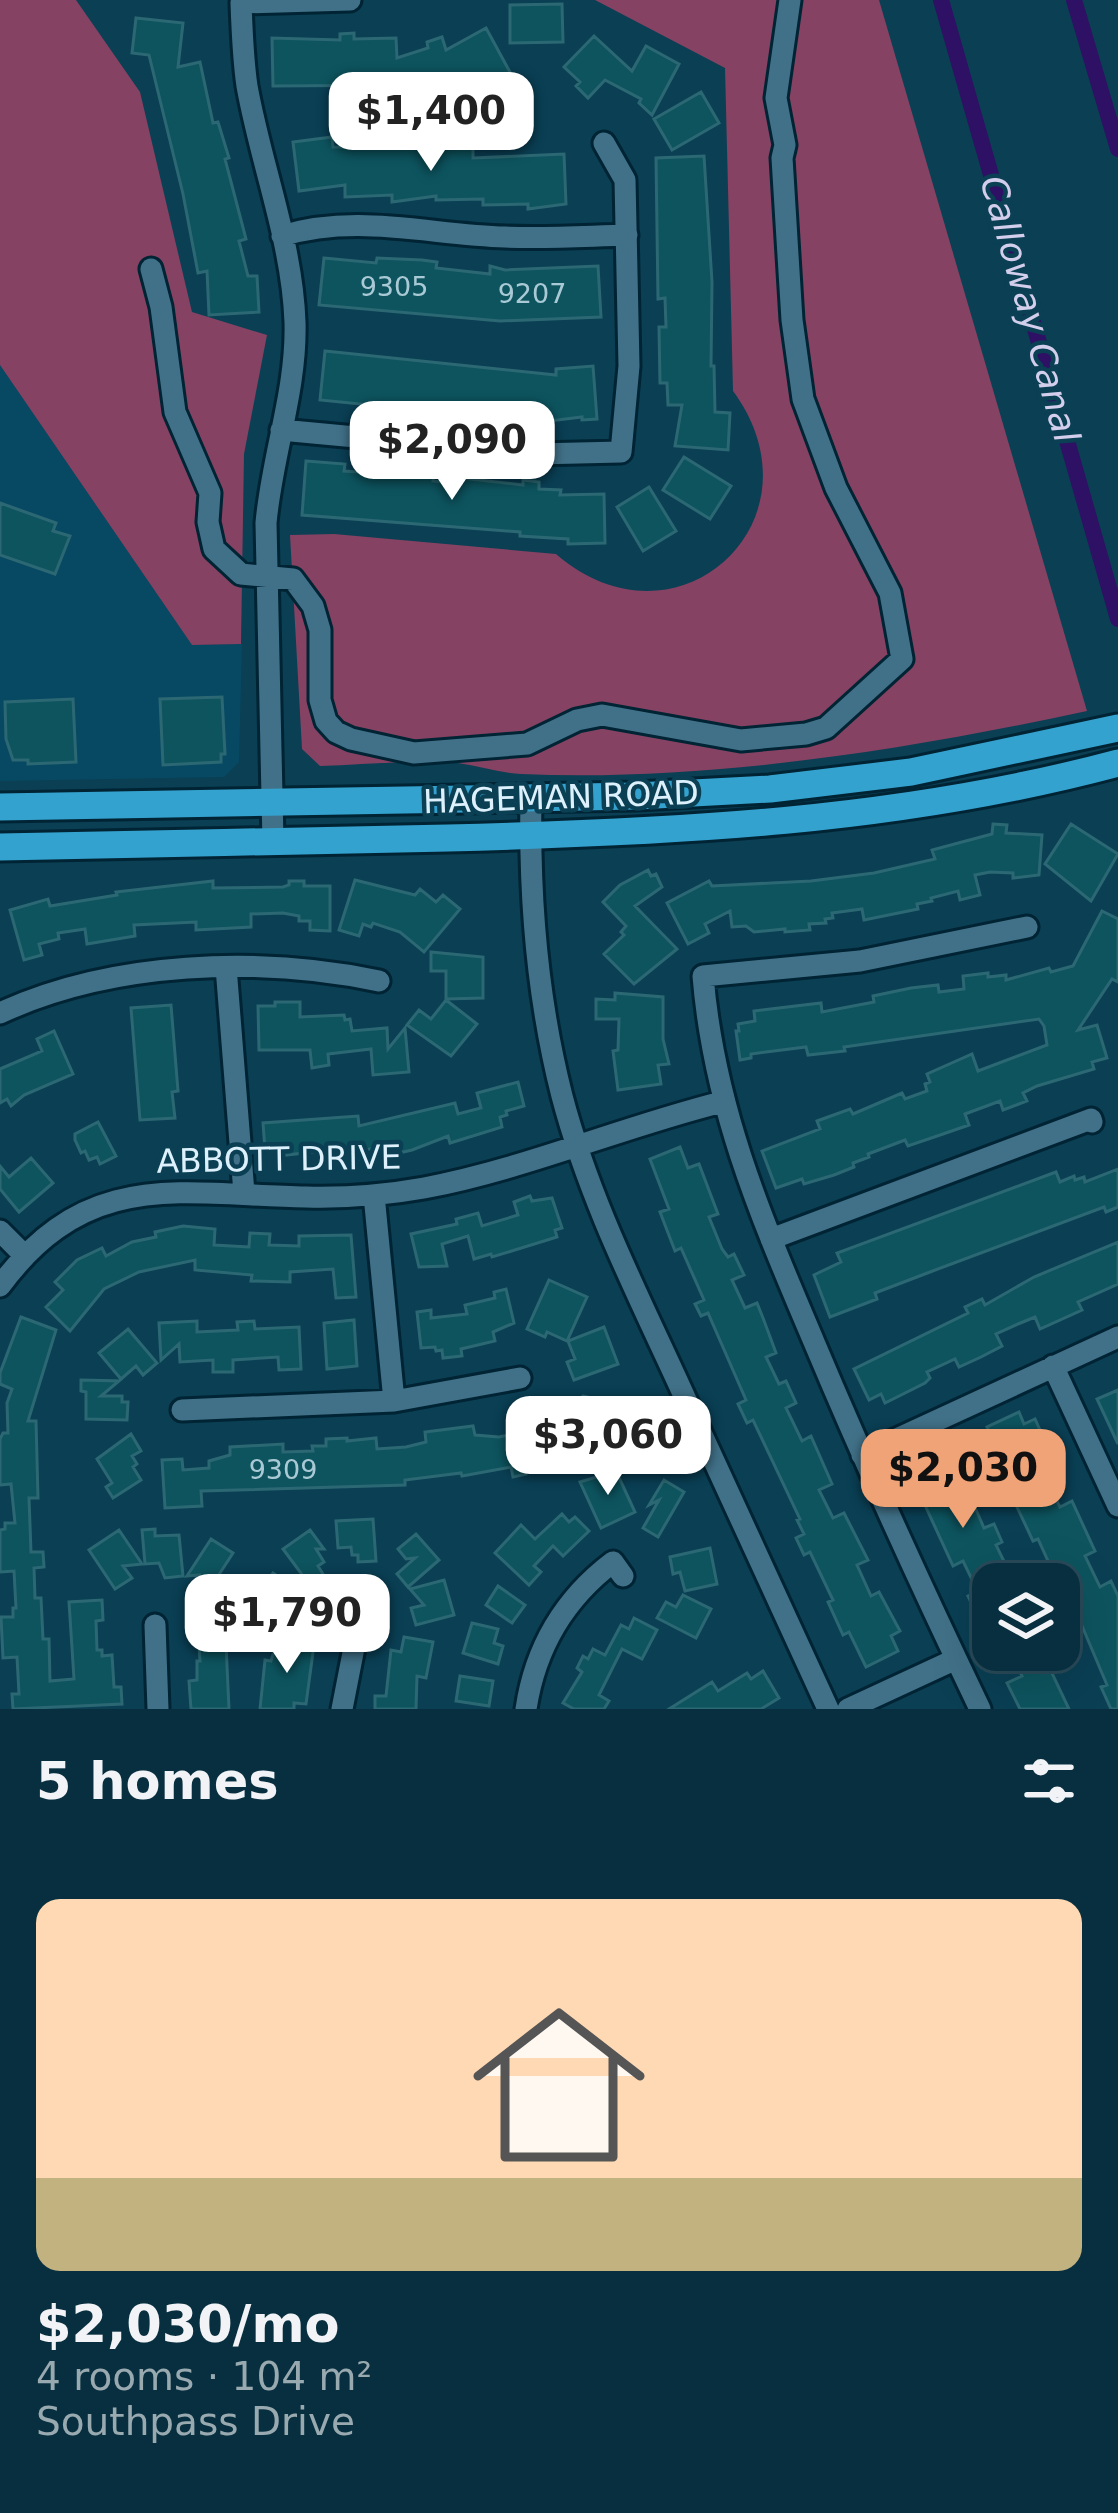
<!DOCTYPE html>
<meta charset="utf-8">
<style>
body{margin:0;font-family:"DejaVu Sans",sans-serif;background:#163b4a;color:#f1f3f6;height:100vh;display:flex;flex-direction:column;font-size:45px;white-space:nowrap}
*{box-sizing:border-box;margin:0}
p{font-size:39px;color:#98a9b0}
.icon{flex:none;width:66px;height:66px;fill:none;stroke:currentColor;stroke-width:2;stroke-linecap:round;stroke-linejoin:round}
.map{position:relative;height:1709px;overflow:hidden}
.side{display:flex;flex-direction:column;background:#082f3f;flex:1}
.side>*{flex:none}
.fabs{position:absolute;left:972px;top:1563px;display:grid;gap:24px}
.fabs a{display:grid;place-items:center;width:108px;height:108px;border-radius:24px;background:#082f3f;box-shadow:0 12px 48px #0002,0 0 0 3px #294a59;font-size:60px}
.price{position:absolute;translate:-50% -102px;padding:0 27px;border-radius:24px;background:#fff;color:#222;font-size:39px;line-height:78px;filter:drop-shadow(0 3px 6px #0008)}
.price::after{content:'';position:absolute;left:50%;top:72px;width:36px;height:27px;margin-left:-18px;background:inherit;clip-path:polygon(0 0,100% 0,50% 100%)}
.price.current{background:#efa376;color:#111}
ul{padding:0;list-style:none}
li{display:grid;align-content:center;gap:24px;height:636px;padding:0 36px}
li span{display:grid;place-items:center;height:372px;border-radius:24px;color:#555}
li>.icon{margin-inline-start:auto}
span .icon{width:216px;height:216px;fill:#fffc;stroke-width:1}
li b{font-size:51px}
h2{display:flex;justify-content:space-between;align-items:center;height:144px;padding:0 36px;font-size:51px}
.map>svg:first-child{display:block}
</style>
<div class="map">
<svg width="1118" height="1709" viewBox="0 0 1118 1709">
<rect width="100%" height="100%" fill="#0a3f54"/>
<!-- built -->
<path fill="#074963" d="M0,365l192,280 50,-1 -3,118 -15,15 -224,4z"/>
<!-- green -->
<path fill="#854262" d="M0,0h76l64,92 52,220 75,23 -23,119 -3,190 -49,1 -192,-280z
M595,0h284l208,711c-180,39 -381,71 -566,63 -21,-1 -42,-8 -63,-11 -45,-4 -93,2 -138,3l-18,-17 -12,-214 44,-1 222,20c121,105 272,-34 177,-163l-8,-323z"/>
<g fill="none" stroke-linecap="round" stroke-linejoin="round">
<!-- canal -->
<path stroke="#2e1164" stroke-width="16" d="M941,0l177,619
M1074,0l44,149"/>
</g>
<!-- building -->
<path fill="#0d545f" stroke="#2c6873" stroke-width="3" d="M562,4l1,38 -53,1v-38z
M136,18l47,5 -5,44 22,-5 13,61 5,-1 11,36 -4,1 21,80 -7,2 9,35h9l2,36 -50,3 -2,-44 -9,2 -15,-79 -34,-139 -17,-2z
M486,28l25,46 -36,19 -5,-9 -49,15 -5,-14 -143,1 -1,-48 68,2v-6l14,-1v6l42,-1 1,20 31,-10 -1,-6 15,-5 4,13z
M594,36l38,35 14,-25 33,18 -27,51 -13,-12 2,-4 -36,-19 -17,18 -12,-12 4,-4 -16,-15z
M701,92l18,31 -47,27 -18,-31z
M332,137l1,10 140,1v10l91,-4 2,50 -38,5v-5l-45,1v-6l-47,1v-4l-44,6v-7l-47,2v-12l-46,6 -6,-49z
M704,156l8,126 -1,84h3l1,46 15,1 -2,37 -53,-4 7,-41h-14l-1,-22h-7l-1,-56h7l-1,-29 -7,1 -2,-141z
M324,258l52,5 1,-5 45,2 15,2 -1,6 54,6v-8l15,4 93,-4 3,51 -101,4 -181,-16z
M325,351l231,24v-6l37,-3 4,53 -15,1v-3l-41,5 -221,-22z
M684,457l47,29 -21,33 -47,-29z
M306,461l39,3 -1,7 30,2 1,-4 59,6 -1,6 28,3v-6l62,7v-5l16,2v7l22,1 -1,5 44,-1 1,49 -37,1v-5l-48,-3v-4l-218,-17z
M649,487l27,44 -33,20 -26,-44z
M0,503l56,20 -3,8 17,5 -15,38 -55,-19z
M222,697l3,57h-4v8l-58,3 -3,-66z
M73,699l3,63 -48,2v-4h-15l-7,-21 -1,-37z
M993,824l14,1 -1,8 36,2 -3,40 -26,3v-5l-23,-1 -15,3 5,20 -20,5 -2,-9 -27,7 1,3 -15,3 1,5 -54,11 -2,-11 -30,4 1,5 -8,1 1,4 -17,1 1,6 -25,2v-3l-31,3 -8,-6 -14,1 -2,-16 -25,13 4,9 -21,11 -21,-41 42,-22 3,5 99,-5 63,-8 61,-14 -3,-9 60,-16z
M1071,824l47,30 -27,47 -46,-37z
M648,870l3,6 5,-2 6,13 -27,19 42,43 -43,35 -30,-30 20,-19 -3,-3 5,-6 -23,-24 17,-17z
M355,880l60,15 5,-6 16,13 7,-7 17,14 -36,43 -24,-20 -27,-9 -2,4 -8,-3 -4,12 -20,-6z
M213,881v7l70,-1 6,-2v-4h15v5h26v45l-20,-1v-9h-11v-5l-16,-3 -32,1v13l-55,3v-8l-62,3 1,11 -48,8 -2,-15 -27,4 1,6 -20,5 3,11 -18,5 -14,-50 38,-11 2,7 67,-11 -1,-3z
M1102,911l16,8v63l-6,-3 -34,51 19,-5 10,33 -15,4 2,7 -57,17 -14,7 4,8 -24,9 -3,-9 -35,13 4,11 -26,9 -35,12 -3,-6 -37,14 1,3 -16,6 1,4 -20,8 -30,9 -2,-5 -26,9 -14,-37 58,-22 -3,-8 33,-12 3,5 49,-21 3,6 22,-8 -2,-7 5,-2 -3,-8 45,-20 6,17 69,-26 -3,-19 -5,-7 -195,28 1,4 -37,4 -2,-8 -55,7v4l-11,2 -4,-29h3l-1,-7 17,-3 -1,-10 67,-8 1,9 52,-10 -1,-6 38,-8 27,-3 1,7 25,-3 -1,-13 25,-3v4l18,-2v5l43,-12 2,4 22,-6z
M431,952l52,5v41l-37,1v-28h-15z
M615,993l48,4v42l6,25 -11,1 3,19 -43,6 -5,-39 5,-1 1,-31h-23v-20l19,1z
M446,1000l31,24 -26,32 -44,-31 12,-15 12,9z
M275,1002h25v15l44,-2 1,5 5,-1 2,12 35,-3 1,21 17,-21 4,44 -36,3 -2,-26 -43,5 1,11 -17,3 -2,-18h-51l-1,-44h17z
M171,1005l7,86 -6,1 3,26 -35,2 -9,-112z
M54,1031l19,43 -49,21 -13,11 -4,-7 -7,4v-34l42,-18 -5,-12z
M518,1082l6,24 -18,5 1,4 -7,2 2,10 -52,16 -2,-7 -36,14 -26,6 -2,-10 -23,5 1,8 -20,1 -1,-11 -64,7 -1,-7 -11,1 -2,-27 95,-7 1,10 96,-23 3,11 23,-6 -4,-15z
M98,1122l18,34 -16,8 -3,-7 -8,3 -4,-9 -4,2 -6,-13v-6z
M680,1147l8,21 11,-4 19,50 -9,3 13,32 6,8 6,-3 10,21 -12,5 13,28 12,-5 6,15 13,35 -10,4 13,27 7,-3 10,22 -10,5 16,33 9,-5 21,48 -13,6 14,28 11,-5 24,47 -11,5 14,31 8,-4 21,39 -9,5 7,15 -32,16 -17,-35 -6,3 -15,-33 5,-2 -23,-48 -6,3 -8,-17 8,-4 -7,-14 3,-1 -47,-99 -6,3 -9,-19 8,-4 -38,-87 -7,3 -6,-12 9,-4 -23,-52 -6,3 -15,-39 9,-3 -19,-50z
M31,1158l22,25 -34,29 -19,-23v-23l9,11z
M1118,1169v38l-12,5 -2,-5 -174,65 -55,21 2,6 -47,18 -16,-42 27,-13 -4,-9 219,-81 4,10 14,-6 1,4 9,-3 1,5z
M530,1196l2,5 20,-3 10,30 -7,2 2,7 -65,20 -1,-3 -17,5 -6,-23 -26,8 5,22 -28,1 -8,-33 46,-10 -1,-5 22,-6 4,13 36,-11 -4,-13z
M183,1226l32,3 -1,16 35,2 1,-14 20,1 -1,11 30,1v-10l52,-1 5,62 -20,1 -3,-29 -43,3v10l-39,-1 1,-6 -57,-5v-10l-56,12 -35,17 -34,42 -24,-24 17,-17 -8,-8 22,-22 25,-12 4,8 26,-14 24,-5 -1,-5z
M1118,1242v42l-40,18 4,8 -42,19 -5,-12 -17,7 -22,10 6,12 -21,11 -22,10 -4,-8 -28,13 3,6 -5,5 -40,20 -4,-9 -12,6 -15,-31 114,-56 -3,-6 17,-8 3,6 49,-28z
M549,1280l38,17 -20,44 -20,-9 -2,5 -18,-8z
M506,1289l8,34 -21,9 2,9 -34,8 1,7 -19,2 -1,-8 -6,1 -1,-4 -14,1 -4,-36 14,-2v8l36,-4 -2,-9 30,-7 -1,-6z
M21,1317l35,13 -28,91h8l2,77h-9l2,54h12l1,15 -10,1 1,30h6l2,41h6l1,42 24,-2 -5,-77 33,-2 1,20 -7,1 1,29h5v6l10,-1 2,32h7l1,17 -109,5 -1,-15h7l-2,-37 -14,1 -2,-41h12v-9h3l-2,-37 -14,1v-42l5,-1v-6h10l-4,-39 -11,1v-46l3,-6h5l-1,-30 5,-14 -12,-5v-11z
M354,1320l3,46 -30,3 -3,-46z
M197,1321v11l41,-2 -1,-8 17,-1 1,8 44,-2 2,42 -22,1 -1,-13 -45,3v12h-20v-12l-33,2 -1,-18 -18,16 -2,-37z
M604,1327l14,37 -44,16 -7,-18 8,-3 -7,-18z
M128,1329l29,34 -14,12 -7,-9 -15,13 -22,-26z
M81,1380l38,1 -18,15h21v6h6l-1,18 -41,-1v-27l-5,-1z
M1118,1390v54l-21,-45z
M583,1396l23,5 -1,6 23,4 -3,22 -22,-4 -29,21 -22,-31z
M1019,1412l5,12 11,-5 10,22 12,28 -14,6 17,32 12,-6 23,50 -10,5 15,31 11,-6 7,15v113h-7l-10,-22 6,-2 -44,-104 -5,2 -20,-44 -5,2 -33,-70 7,-3 -20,-41z
M543,1420l9,42 -27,6 1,6 -13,3 -2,-10 -49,9 -1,-3 -56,7v5l-204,6 1,15 -37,2 -3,-48 20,-1 1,11 26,-2v-7l21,-6v-8l53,-3v8l30,-1 -1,-5h14v-7l21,-1v3l29,-3 1,11 29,-2 20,-5 -1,-10 48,-6 2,9 24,2 26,-5 -1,-8z
M131,1434l10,17 -9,5 5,8 -4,3 8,13 -28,18 -7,-11 6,-4 -15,-24z
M944,1447l5,11 4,-1 31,71 10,-4 8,18 -6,3 19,39h-22v66l-25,-54 10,-4 -15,-31 -10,5 -41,-89 9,-4 -6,-13z
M616,1471l19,41 -34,16 -21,-46z
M664,1480l20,12 -26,45 -15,-9 16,-28 -10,5z
M562,1514l7,8 6,-5 14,14 -26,25 -10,-10 -19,20 7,6 -12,13 -34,-32 26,-28 14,14z
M373,1519l3,42 -18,1v-7h-6l-1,-8 -13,1 -2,-27z
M155,1529v7l24,-1 4,41 -18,2 -6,-15 -14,1 -3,-34z
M119,1530l23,34 -19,2 9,12 -17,11 -26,-39z
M310,1530l14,19h-8l8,13 -6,4 5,8 -14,10 -26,-35z
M416,1534l23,26 -31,27 -11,-13 18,-16 -9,1 -8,-10z
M211,1539l22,14 -28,43 -14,-9 8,-12 -12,1z
M710,1548l7,36 -32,7 -5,-19 -7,2 -3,-17z
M273,1573l35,23 -13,30 -34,-22 10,-16 -6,-4z
M444,1580l10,35 -38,10 -5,-17 13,-3 -14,-16z
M498,1586l27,19 -13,18 -26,-18z
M683,1595l28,14 -15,29 -39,-20 9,-16 10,5z
M229,1616l2,27 -5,1 3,65h-38l-2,-28 8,-1v-19h3l-2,-31h9v-12z
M634,1618l23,12 -15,29 -20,-10 -23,46 10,6 -5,8h-30l-11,-6 19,-31 -5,-4 6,-12 5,3 5,-10 12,6 16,-30 8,4z
M472,1623l26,6 -4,14 9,3 -5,18 -35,-11z
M404,1637l29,5 -7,36 -9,-2 -1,33h-41v-13h11l5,-46 10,2z
M278,1638l36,7 -8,59 -12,-1v6h-34l5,-49 6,1z
M1009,1650h32l28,59h-49l-13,-26 15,-7z
M763,1671l16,27 -18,11h-92l43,-27 6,9 29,-18 4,6z
M460,1676l33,5 -4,25 -33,-5z"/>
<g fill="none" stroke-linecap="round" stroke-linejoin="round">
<defs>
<path id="minor" d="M282,236c74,-23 148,-1 223,1 41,2 82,-1 122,-2
M151,269l10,38 14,105 35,81 -2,29 6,27 27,25 52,5 20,27 7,24v70l6,21 10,11 15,7 63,14 113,-9 50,-24 25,-5 139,25 65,-6 20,-6 76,-69 -12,-66 -54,-105 -33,-89 -11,-79 -10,-162 3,-13 -9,-47 14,-98
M281,430l255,24 85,-2 8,-86 -4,-186 -21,-37
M531,797c-2,101 6,201 31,299 26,99 71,189 113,280 51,111 102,222 153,333
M273,842l-7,-319c6,-68 31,-133 29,-201 -3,-81 -34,-157 -48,-236 -4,-27 -5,-55 -6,-83l109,-3
M226,967l18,226
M0,1013c112,-52 260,-57 379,-32
M374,1195l20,206
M0,1231l25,25
M771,1239l320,-120 1,3
M0,1286c88,-119 181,-91 306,-89 40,1 79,-2 118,-9 101,-19 198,-61 298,-86
M1053,1366l65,140
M182,1410l212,-9 126,-23
M862,1455l256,-118
M155,1625l3,84
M342,1709l19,-97
M526,1709c9,-60 38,-110 87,-147l10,14
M848,1709l108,-50
M980,1709c-58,-121 -114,-243 -166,-367 -52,-123 -100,-232 -111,-366l157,-15 167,-34"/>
<path id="major" d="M0,807l637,-11 133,-7 141,-17 207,-44
M0,847c149,-3 299,-6 448,-9 226,-6 450,-16 670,-75"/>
</defs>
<!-- minor casing -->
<use href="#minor" stroke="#002434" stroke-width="27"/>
<!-- major casing -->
<use href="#major" stroke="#002434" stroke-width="33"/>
<!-- minor -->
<use href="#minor" stroke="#417188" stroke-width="21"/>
<!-- major -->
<use href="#major" stroke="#34a2cf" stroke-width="27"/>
</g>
<g text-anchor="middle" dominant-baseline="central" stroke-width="9" stroke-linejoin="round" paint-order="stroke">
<!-- number labels -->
<g font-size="27" fill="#a9cad5">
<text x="394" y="286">9305</text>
<text x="532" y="293">9207</text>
<text x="283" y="1469">9309</text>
</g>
<!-- street labels -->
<g font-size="33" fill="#ddf1fc" stroke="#0a3f54">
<text transform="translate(561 797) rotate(-2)">HAGEMAN ROAD</text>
<text transform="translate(279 1159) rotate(-1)">ABBOTT DRIVE</text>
</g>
<!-- water labels -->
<g font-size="36" font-style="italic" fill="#d2ceeb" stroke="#0a3f54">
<text transform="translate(1030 309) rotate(74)">Calloway Canal</text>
</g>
</g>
</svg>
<div class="fabs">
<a><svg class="icon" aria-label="layers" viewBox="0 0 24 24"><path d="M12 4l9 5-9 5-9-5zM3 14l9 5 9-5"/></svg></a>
</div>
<b class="price" style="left:431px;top:174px">$1,400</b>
<b class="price" style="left:452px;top:503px">$2,090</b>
<b class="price" style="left:608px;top:1498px">$3,060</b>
<b class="price current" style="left:963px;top:1531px">$2,030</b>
<b class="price" style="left:287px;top:1676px">$1,790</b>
</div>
<section class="side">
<h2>5 homes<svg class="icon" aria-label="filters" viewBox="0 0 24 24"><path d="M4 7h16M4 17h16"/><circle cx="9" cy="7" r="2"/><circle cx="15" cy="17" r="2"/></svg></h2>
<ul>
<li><span style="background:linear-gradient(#ffd9b3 75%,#c2b280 0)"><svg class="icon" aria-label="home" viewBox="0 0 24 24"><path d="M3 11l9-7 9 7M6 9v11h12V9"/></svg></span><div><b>$2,030/mo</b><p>4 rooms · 104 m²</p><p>Southpass Drive</p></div></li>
</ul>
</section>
